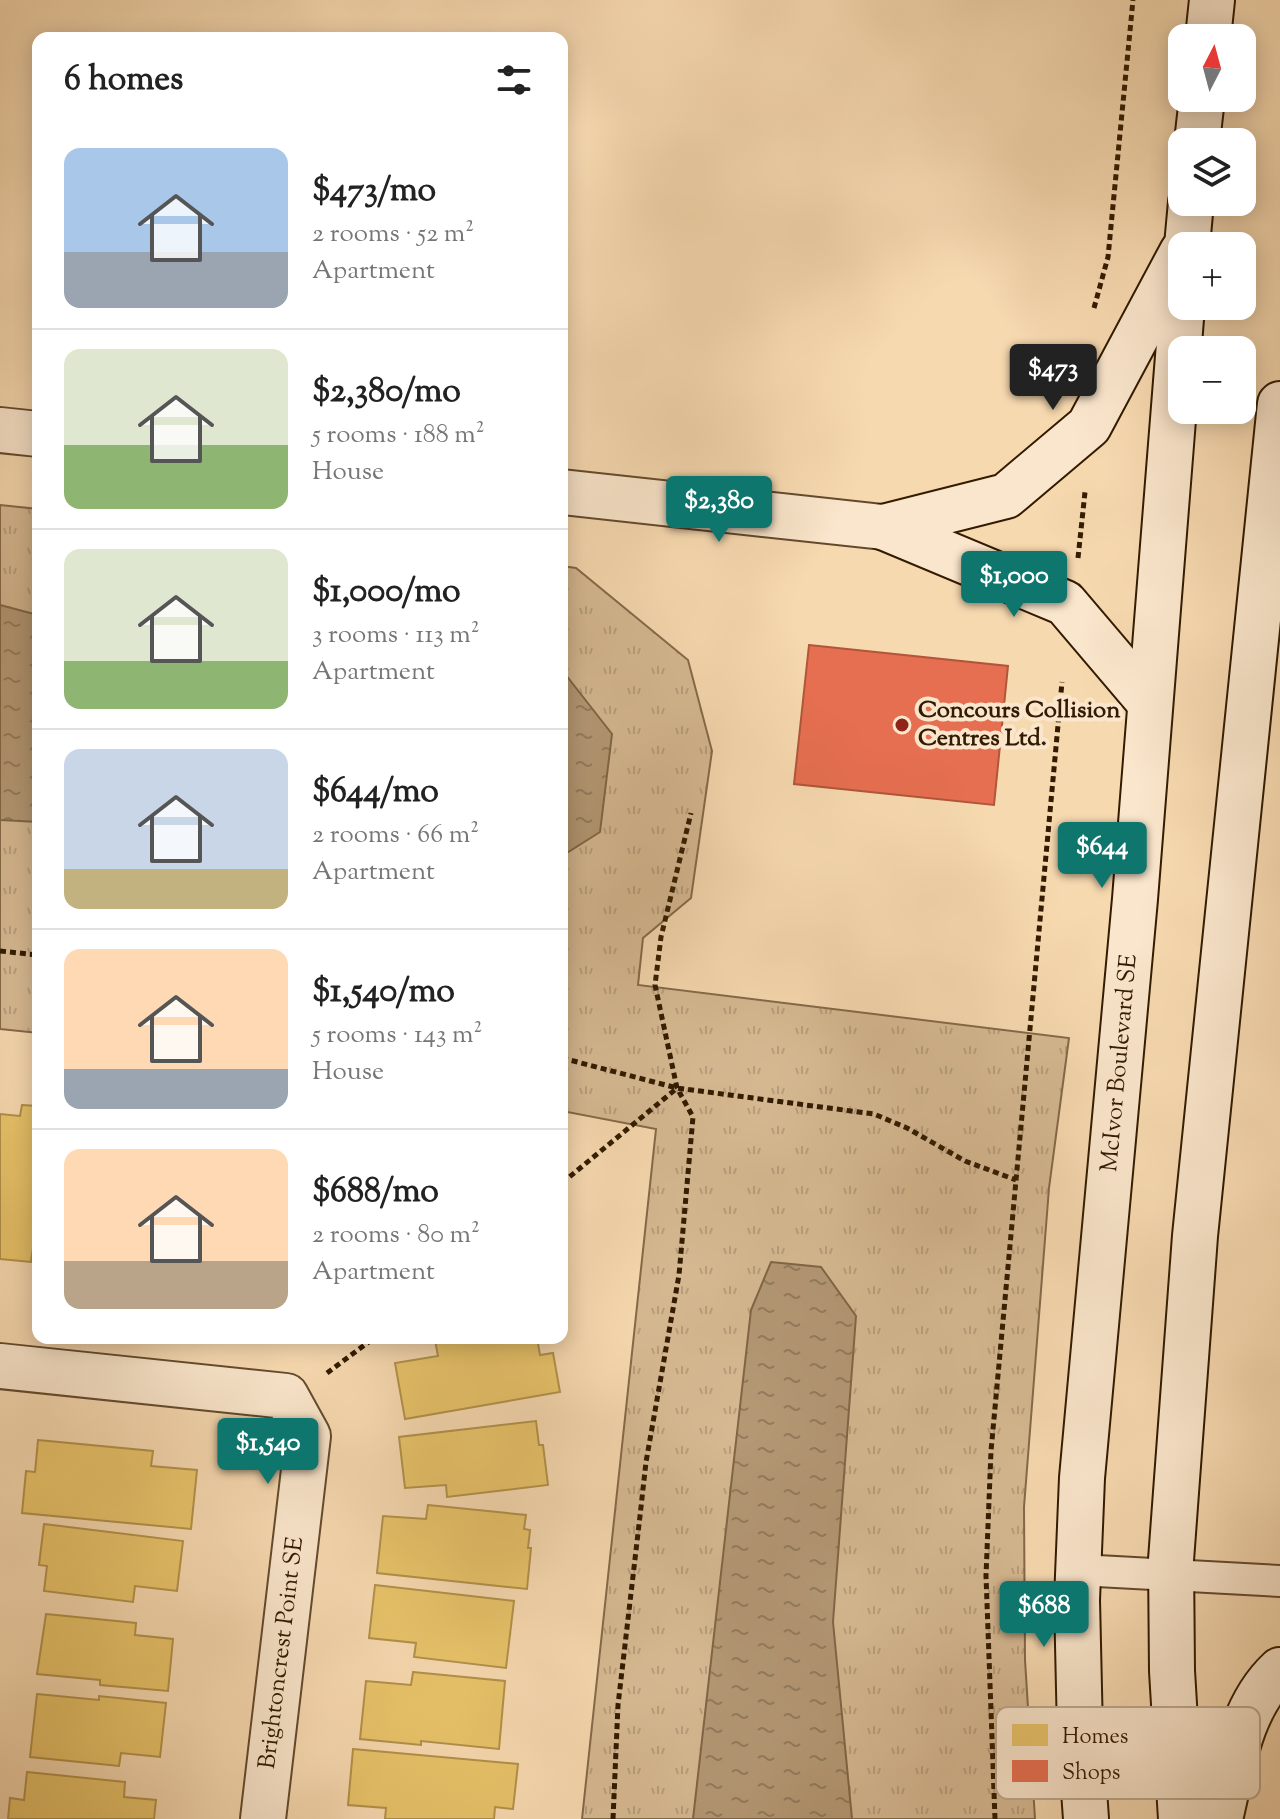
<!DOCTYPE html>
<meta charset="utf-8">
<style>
body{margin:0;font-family:"Sorts Mill Goudy",serif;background:#f6f6f6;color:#222;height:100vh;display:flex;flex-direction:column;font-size:30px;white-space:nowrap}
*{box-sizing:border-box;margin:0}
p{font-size:26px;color:#767676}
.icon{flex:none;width:44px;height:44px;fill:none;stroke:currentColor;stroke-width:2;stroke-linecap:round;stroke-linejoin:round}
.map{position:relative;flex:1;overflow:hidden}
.sheet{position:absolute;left:32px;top:32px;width:536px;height:1312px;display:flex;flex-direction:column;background:#fff;border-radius:16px;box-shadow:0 4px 20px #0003}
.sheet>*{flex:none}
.needle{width:52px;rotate:6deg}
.controls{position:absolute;left:1168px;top:24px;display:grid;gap:16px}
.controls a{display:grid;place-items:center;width:88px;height:88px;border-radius:16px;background:#fff;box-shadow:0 4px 20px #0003;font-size:40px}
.price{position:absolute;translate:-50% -68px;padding:0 18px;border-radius:8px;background:#0f766e;color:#fff;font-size:26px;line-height:52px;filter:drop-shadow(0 2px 4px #0008)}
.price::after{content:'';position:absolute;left:50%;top:48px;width:24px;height:18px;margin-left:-12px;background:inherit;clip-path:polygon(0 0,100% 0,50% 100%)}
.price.current{background:#222;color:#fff}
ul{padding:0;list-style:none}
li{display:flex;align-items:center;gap:24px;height:200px;padding:0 32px}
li+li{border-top:2px solid #e0e0e0}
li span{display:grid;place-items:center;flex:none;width:224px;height:160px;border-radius:16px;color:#555}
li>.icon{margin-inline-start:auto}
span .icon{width:96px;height:96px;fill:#fffc;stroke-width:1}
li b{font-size:34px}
h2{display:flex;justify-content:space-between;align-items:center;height:96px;padding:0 32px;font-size:34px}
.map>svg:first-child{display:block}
</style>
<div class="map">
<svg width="1280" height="1819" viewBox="0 0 1280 1819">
<defs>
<pattern id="park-tufts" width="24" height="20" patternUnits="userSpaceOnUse" patternTransform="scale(2)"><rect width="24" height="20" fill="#d6b992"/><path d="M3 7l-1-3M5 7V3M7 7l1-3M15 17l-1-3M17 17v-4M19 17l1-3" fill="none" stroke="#b89e7c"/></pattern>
<pattern id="water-ripples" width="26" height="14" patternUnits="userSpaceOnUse" patternTransform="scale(2)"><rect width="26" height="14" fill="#b49874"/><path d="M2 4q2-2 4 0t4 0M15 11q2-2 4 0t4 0" fill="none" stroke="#937b5d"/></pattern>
</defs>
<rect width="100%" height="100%" fill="#f7d9b0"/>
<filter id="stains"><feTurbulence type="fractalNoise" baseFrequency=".0025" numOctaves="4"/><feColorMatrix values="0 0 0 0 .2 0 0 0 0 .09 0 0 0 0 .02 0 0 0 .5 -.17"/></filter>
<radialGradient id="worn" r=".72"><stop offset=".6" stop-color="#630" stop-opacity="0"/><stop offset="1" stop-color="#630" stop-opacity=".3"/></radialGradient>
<!-- park -->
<path fill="url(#park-tufts)" stroke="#846a49" stroke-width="2" d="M0,505l38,4v524l-38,-4z
M562,566l14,2 112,92 24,91 -21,147 -48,40 -5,47 431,53 -20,150 -25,319 1,153 10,159h-453l74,-690 -94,-18z"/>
<!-- water -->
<path fill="url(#water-ripples)" stroke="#806646" stroke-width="2" d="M0,605l38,10v207l-38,-2z
M562,670l50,64 -12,98 -38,24z
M771,1262l50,5 35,49 -23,306 19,197h-159l58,-509z"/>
<!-- homes -->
<path fill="#e9c46a" stroke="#b2914a" stroke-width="2" d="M22,1105l16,1v107l-7,49 -31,-3v-145l20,2z
M448,1338h89l3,17 13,-2 7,39 -155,27 -10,-56 43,-7 -3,-16z
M536,1421l3,24h4l5,40 -101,12 -1,-12 -41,3 -6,-51z
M38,1440l115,11 -2,15 46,4 -6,59 -169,-16 4,-42 9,1z
M428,1505l98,10 -2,14 6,1 -2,18h3l-4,41 -150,-16 6,-57 43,3z
M44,1524l139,17 -6,50 -42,-5 -2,16 -89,-11 3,-25 -8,-1z
M375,1585l139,16 -8,67 -92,-11 2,-14 -47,-5z
M46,1614l90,9 -1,12 38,4 -5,52 -68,-6v-5l-63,-6z
M413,1672l92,9 -6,68 -78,-8v4l-61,-6 6,-58 45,4z
M37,1694l62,6v-4l67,7 -6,54 -39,-4 -2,13 -89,-9z
M353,1749l165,15 -5,45 -18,-2 -1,12h-109l1,-11 -38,-3z
M27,1772l98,10 -1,15 32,3 -2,19h-146l2,-21 14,2z"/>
<!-- shops -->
<path fill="#e76f51" stroke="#b15639" stroke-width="2" d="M809,645l199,21 -14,139 -200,-21z"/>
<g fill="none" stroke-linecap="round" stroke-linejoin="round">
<defs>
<path id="lane" d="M1079,1570l201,11"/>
<path id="street" d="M0,430l38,4
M562,492l321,35
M0,1366l286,30 22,40 -45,383"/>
<g id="secondary">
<path d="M1208,38l4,-38"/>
<path d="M1197,142l5,-44"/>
<path d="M1187,246l4,-44"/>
<path d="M883,527l123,-31 83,-70 93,-174"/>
<path d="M883,527l182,76 85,100"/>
<path id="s1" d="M1086,1819l-6,-86 -3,-133 5,-122 53,-579 47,-593"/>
<path d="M1181,1819l-9,-148 -1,-111 24,-324 85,-832"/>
<path d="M1220,1819c12,-50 20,-112 60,-149"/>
</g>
</defs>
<!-- lane casing -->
<use href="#lane" stroke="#634a2c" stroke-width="34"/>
<!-- street casing -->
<use href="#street" stroke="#634a2c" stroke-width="48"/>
<!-- secondary casing -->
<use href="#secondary" stroke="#321b00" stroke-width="48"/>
<!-- path -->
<path stroke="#321b00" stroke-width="5" stroke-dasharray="6 4" stroke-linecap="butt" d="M1094,308l14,-51 25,-257
M1078,558l7,-66
M0,951l38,4
M562,1058l115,30 197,26 33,14 58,33 51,19
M562,1183l114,-94
M327,1373l47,-35
M613,1819l5,-114 22,-189 6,-54 33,-187 14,-158 -16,-29 -22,-103 6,-48 30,-124
M995,1819l-9,-243 5,-125 71,-769"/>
<!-- lane -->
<use href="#lane" stroke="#fae6cc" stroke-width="30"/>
<!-- street -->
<use href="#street" stroke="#fae6cc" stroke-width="44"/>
<!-- secondary -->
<use href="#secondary" stroke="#fae6cc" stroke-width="44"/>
</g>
<!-- markers -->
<circle fill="#8f2418" stroke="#fae6cc" stroke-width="3" cx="902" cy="725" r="8"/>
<g text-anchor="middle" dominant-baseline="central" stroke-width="8" stroke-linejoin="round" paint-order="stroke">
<!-- poi labels -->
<g font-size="24" font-weight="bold" fill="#321b00" stroke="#fae6cc" text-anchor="start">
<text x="918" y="711">Concours Collision<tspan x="918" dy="28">Centres Ltd.</tspan></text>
</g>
<!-- street labels -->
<g font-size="24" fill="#321b00" stroke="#fae6cc">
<text stroke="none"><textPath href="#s1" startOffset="758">McIvor Boulevard SE</textPath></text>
<text transform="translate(282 1653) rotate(-83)">Brightoncrest Point SE</text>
</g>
</g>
<!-- legend -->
<rect x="996" y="1707" width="264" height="92" rx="12" fill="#fae6cc" stroke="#bea98f" stroke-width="2"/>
<rect x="1012" y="1724" width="36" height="22" fill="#e9c46a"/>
<rect x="1012" y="1760" width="36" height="22" fill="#e76f51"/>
<g font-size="22" fill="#321b00">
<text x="1062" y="1743">Homes</text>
<text x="1062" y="1779">Shops</text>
</g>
<rect width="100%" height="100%" filter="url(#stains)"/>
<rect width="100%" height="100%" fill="url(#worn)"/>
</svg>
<div class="controls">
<a><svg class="needle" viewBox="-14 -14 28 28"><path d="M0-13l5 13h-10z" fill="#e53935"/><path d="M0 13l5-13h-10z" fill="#767676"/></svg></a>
<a><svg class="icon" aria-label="layers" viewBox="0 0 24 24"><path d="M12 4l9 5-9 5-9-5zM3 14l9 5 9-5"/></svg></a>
<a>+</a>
<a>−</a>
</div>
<b class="price current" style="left:1053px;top:412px">$473</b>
<b class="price" style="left:719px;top:544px">$2,380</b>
<b class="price" style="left:1014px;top:619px">$1,000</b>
<b class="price" style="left:1102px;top:890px">$644</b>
<b class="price" style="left:268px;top:1486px">$1,540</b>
<b class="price" style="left:1044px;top:1649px">$688</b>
<section class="sheet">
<h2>6 homes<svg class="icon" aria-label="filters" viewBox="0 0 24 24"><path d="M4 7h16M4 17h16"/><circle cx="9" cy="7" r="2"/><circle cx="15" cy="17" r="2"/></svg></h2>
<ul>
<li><span style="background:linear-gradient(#a9c7e8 65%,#9aa5b1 0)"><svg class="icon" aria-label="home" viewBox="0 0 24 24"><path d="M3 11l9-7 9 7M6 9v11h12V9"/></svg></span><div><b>$473/mo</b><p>2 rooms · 52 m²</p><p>Apartment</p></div></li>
<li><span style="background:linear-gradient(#dfe7d0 60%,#8fb573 0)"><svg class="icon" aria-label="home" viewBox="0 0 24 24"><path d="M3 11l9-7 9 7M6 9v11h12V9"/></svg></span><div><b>$2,380/mo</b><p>5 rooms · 188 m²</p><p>House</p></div></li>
<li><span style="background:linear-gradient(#dfe7d0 70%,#8fb573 0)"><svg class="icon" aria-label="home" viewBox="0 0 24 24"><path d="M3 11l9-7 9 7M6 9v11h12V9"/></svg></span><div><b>$1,000/mo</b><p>3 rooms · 113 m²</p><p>Apartment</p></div></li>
<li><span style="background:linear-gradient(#c9d6e8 75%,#c2b280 0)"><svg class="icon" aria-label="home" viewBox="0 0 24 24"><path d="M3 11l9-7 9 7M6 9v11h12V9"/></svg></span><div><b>$644/mo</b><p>2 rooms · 66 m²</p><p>Apartment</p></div></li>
<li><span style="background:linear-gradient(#ffd9b3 75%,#9aa5b1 0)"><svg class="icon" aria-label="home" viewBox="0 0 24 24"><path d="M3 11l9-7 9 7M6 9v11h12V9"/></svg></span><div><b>$1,540/mo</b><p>5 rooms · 143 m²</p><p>House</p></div></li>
<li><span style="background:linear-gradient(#ffd9b3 70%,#b9a48a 0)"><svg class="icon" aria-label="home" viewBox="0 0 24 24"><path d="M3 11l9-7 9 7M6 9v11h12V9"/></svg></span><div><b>$688/mo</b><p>2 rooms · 80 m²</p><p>Apartment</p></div></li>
</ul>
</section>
</div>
